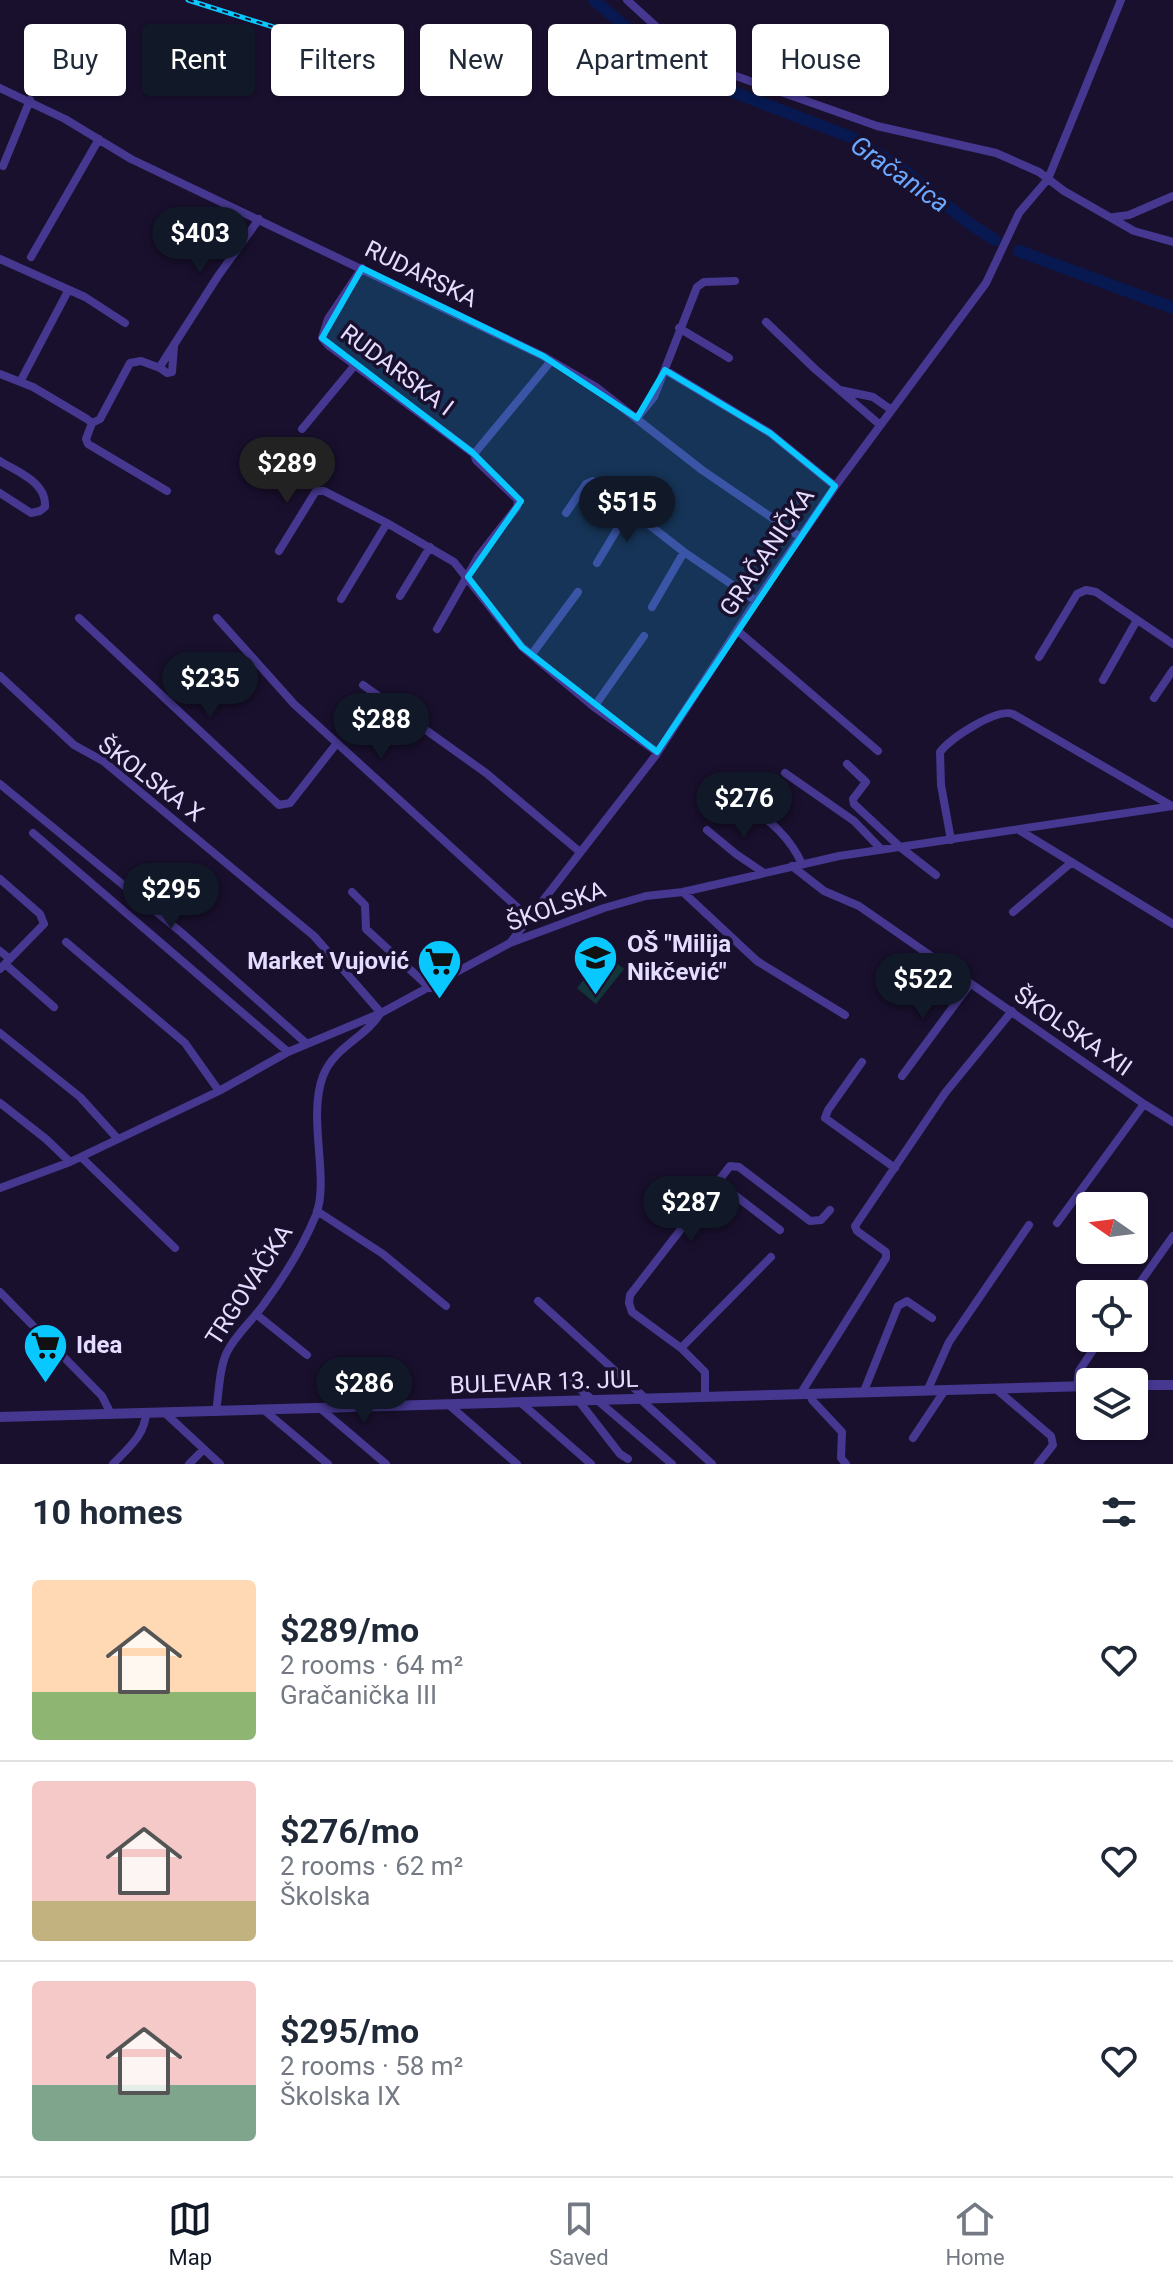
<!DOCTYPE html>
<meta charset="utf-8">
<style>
body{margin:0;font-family:Roboto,sans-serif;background:#f2f2f3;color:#1f2937;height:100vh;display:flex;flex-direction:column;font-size:30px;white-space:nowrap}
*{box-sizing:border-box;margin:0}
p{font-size:26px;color:#747a83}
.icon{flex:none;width:44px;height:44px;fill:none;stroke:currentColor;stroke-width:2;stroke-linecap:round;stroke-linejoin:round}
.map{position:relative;height:1464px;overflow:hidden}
.side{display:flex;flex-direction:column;background:#fff;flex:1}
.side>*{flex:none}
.hud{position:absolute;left:24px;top:24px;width:1126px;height:72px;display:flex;gap:16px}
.needle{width:52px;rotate:284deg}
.tools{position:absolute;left:1076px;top:1192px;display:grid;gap:16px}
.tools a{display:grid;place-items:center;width:72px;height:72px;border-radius:8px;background:#fff;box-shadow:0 2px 6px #0004;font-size:40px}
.price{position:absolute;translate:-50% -68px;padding:0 18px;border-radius:28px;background:#111827;color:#fff;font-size:26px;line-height:52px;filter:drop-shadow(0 2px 4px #0008)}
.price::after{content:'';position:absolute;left:50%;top:48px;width:24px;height:18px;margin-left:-12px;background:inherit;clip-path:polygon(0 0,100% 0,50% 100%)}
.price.selected{background:#222;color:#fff}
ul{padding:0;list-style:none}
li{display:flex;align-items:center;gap:24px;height:200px;padding:0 32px}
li+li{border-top:2px solid #e0e1e3}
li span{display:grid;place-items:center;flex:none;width:224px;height:160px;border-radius:8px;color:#555}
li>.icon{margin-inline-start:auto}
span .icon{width:96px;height:96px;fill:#fffc;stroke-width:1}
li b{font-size:34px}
h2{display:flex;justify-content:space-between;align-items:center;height:96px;padding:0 32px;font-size:34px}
.pill{padding:0 28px;border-radius:8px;background:#fff;box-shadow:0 2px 6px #0004;font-size:28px;line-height:72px}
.pill.selected{background:#111827;color:#fff}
.tabs{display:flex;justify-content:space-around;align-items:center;height:112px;border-top:2px solid #e0e1e3;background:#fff;font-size:22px;color:#747a83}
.tabs a{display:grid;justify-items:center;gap:4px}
.tabs .selected{color:#111827}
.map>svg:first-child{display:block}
</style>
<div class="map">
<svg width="1173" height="1464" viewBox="0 0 1173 1464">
<rect width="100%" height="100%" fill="#19102e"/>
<!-- green -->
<path fill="#123539" d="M605,954l19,15 -28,35 -19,-16z"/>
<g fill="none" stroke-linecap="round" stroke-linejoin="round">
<!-- river -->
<path stroke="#071950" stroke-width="12" d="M594,0l82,70 177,68 49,31 68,55 25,16
M1019,251l154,57"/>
<!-- minor -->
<path stroke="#463890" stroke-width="8" d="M627,0l33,30 24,17 49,28 144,51 119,27 43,19 25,19 70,40 39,11
M0,88l65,31 66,40 412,197 53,31 106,83 98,67
M3,166l27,-66
M1114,217l15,-2 44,-19
M31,257l68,-118
M0,259l85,38 40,26
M362,268l-34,51 -6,19 6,7 146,109
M766,322l49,47 64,55
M679,328l50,30
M174,346l-2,26 -5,1 -7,-5 1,-3 57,-89 41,-57
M665,370l105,63 65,53
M0,374l33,13 54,32 5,4 -6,16 2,5 79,47
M20,382l48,-91
M840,390l33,7 17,12
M637,418l17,-21 43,-110 7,-5 31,-1
M92,423l8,-4 30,-56 11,-2 19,7
M302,429l53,-64
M0,461c17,11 47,21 45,46l-5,4 -9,2 -31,-20
M566,513l20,-29 7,-3 91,71 72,49
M279,551l37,-60h8l63,32 67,39 68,85 72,60 63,45
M597,563l33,-55
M400,596l30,-49
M341,599l46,-76
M652,607l32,-55
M79,618l200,187 11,-2 47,-60
M217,618l77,86 236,215
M437,629l41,-72 39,-50 1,-7 -42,-40 -2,-6 77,-93
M738,631l140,120
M532,654l46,-62
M1039,657l38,-63 9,-4 10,2 77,52
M0,676l74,69 29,16 211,175 67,77
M1103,680l34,-60
M363,685l123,88 94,79
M1154,698l19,-28
M594,707l50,-71
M847,764l19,18 -13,17 1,5 46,43 36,28
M785,773l69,48 26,27
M0,784l182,149 125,111
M735,794c27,22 52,37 67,70
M707,830l29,24 28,19
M1019,830l154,94
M33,833l255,219
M951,840l-10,-55 -1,-33c11,-14 56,-44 73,-38l159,92
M792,866l32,25 35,15 285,198 29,18
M0,879l40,35 4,10 -44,45
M352,892l13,13 1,24 64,59
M683,892l74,69 88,54
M1013,912l59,-50
M66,942l119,101 34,48
M510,943l146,-188 100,-154 83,-120 147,-198 33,-70 29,-34 73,-179
M0,951l10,8
M5,964l49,43
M0,1033l80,64 37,41
M862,1062l-34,48 -3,8 70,50
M902,1076l68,-92
M0,1103l46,36 24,23
M81,1157l94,91
M719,1183l61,47
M0,1188l70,-26 149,-71 69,-39 93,-39 129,-70 94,-35 42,-12 37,-4 156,-36 334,-50
M317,1211l66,43 63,52
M1057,1223l87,-119
M0,1292l102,104 9,18
M1132,1294l41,-58
M538,1301l107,97
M256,1314l51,41
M681,1348l90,-91
M562,1375l31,25
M1077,1387l2,-16 22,-33
M928,1389l21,-47 80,-117
M996,1389l55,47 2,9 -15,19
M864,1391l34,-85 9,-5 25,17
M801,1393l85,-135v-6l-29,-21 -2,-5 90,-133 67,-82
M810,1393l2,7 30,32 -1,26 5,6
M705,1396v-24l-24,-24 -49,-36 -3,-9 1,-8 100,-129 9,1 71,54 11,-1 9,-10
M638,1397l74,67
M578,1400l42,54 8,5
M597,1400l75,64
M520,1402l71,62
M449,1405l68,59
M321,1409l65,55
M264,1410l64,54
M164,1412l56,52
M216,1412c3,-19 3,-43 11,-60 9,-18 26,-32 37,-48 20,-27 39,-58 52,-89 14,-37 -9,-96 7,-139 11,-29 42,-38 57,-62
M913,1438l32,-48
M113,1464c15,-16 32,-29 33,-51
M189,1464l15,-15"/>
<!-- tertiary -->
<path stroke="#463890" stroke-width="10" d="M1134,1385h39
M0,1417c364,-10 727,-22 1090,-31"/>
<defs>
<path id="rail" d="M188,0l117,37"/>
</defs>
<!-- rail casing -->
<use href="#rail" stroke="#09c8ff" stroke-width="5"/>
<!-- rail -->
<use href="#rail" stroke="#19102e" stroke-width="2" stroke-dasharray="6" stroke-linecap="butt"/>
</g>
<!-- marked area -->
<path fill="#09c8ff" fill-opacity="0.2" stroke="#09c8ff" stroke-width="6" stroke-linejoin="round" d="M362,268l181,88 94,62 28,-48 105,63 65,53 -178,266 -135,-105 -54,-70 53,-76 -48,-48 -151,-115z"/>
<!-- icons -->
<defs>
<symbol id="school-pin" viewBox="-11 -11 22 30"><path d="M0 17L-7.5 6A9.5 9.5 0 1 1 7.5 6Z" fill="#09c8ff" stroke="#19102e"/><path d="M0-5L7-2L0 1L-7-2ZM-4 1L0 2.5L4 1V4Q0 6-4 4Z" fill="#111"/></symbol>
<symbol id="supermarket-pin" viewBox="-11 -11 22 30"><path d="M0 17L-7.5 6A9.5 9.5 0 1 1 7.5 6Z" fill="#09c8ff" stroke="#19102e"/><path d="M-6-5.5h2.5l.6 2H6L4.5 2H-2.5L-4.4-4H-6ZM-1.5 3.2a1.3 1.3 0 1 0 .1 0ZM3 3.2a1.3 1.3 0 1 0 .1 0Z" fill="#111"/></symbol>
</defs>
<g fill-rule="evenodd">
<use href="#school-pin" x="570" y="932" width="51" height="69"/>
<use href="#supermarket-pin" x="414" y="936" width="51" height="69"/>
<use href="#supermarket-pin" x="20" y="1320" width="51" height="69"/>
</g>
<g text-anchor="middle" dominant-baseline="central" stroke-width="7" stroke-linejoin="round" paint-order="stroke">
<!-- street labels -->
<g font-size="24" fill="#e5ddff" stroke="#19102e">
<text transform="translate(421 274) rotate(26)">RUDARSKA</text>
<text transform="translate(397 370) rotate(37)">RUDARSKA I</text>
<text transform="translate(767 552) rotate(-56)">GRAČANIČKA</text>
<text transform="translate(151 779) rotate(37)">ŠKOLSKA X</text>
<text transform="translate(556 906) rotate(-20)">ŠKOLSKA</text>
<text transform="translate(1073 1031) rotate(35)">ŠKOLSKA XII</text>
<text transform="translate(249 1285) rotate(-57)">TRGOVAČKA</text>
<text transform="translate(544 1382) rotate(-2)">BULEVAR 13. JUL</text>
</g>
<!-- poi labels -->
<g font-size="24" font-weight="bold" fill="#e5ddff" stroke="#19102e" text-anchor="start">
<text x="627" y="944">OŠ "Milija<tspan x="627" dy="28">Nikčević"</tspan></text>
<text x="409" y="961" text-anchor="end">Market Vujović</text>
<text x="76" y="1345">Idea</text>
</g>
<!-- water labels -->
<g font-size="26" font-style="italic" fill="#6ba8ff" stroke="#19102e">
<text transform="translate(900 174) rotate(35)">Gračanica</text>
</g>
</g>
</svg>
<div class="tools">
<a><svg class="needle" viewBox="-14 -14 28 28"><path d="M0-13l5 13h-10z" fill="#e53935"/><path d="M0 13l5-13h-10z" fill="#747a83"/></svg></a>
<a><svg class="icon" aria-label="locate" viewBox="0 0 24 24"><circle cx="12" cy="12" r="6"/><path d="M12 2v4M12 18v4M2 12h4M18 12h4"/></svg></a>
<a><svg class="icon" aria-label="layers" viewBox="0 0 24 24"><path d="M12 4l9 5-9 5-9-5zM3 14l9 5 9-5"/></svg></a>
</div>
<b class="price" style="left:200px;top:275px">$403</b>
<b class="price selected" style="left:287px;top:505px">$289</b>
<b class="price" style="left:627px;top:544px">$515</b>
<b class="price" style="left:210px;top:720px">$235</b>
<b class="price" style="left:381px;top:761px">$288</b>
<b class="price" style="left:744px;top:840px">$276</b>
<b class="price" style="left:171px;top:931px">$295</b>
<b class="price" style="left:923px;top:1021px">$522</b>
<b class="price" style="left:691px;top:1244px">$287</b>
<b class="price" style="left:364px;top:1425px">$286</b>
<div class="hud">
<a class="pill">Buy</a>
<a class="pill selected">Rent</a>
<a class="pill">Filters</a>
<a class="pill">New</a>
<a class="pill">Apartment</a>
<a class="pill">House</a>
</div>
</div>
<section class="side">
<h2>10 homes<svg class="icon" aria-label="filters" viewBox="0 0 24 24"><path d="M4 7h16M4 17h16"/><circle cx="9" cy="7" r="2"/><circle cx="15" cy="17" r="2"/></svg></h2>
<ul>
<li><span style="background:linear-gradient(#ffd9b3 70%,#8fb573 0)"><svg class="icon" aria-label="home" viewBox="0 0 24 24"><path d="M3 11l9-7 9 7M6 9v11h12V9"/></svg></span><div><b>$289/mo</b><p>2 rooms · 64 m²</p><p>Gračanička III</p></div><svg class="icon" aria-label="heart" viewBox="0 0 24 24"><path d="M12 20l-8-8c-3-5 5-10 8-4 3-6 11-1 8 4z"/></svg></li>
<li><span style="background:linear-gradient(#f6c9c9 75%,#c2b280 0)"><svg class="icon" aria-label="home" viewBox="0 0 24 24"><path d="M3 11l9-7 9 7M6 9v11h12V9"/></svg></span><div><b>$276/mo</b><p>2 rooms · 62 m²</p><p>Školska</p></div><svg class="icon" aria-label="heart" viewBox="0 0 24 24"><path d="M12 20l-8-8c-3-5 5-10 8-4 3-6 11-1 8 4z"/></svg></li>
<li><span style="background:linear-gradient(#f6c9c9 65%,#7fa58c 0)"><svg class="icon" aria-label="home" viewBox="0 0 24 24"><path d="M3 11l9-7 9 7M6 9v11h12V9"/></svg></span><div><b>$295/mo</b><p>2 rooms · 58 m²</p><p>Školska IX</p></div><svg class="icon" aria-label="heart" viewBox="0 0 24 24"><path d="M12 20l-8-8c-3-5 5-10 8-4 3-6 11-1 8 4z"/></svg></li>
</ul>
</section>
<nav class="tabs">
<a class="selected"><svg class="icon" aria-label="map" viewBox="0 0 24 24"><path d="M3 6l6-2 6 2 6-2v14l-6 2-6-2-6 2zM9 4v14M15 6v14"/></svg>Map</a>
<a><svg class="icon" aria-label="saved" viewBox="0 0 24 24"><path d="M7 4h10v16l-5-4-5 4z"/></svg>Saved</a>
<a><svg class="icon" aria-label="home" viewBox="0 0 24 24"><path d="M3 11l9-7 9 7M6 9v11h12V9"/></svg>Home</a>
</nav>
